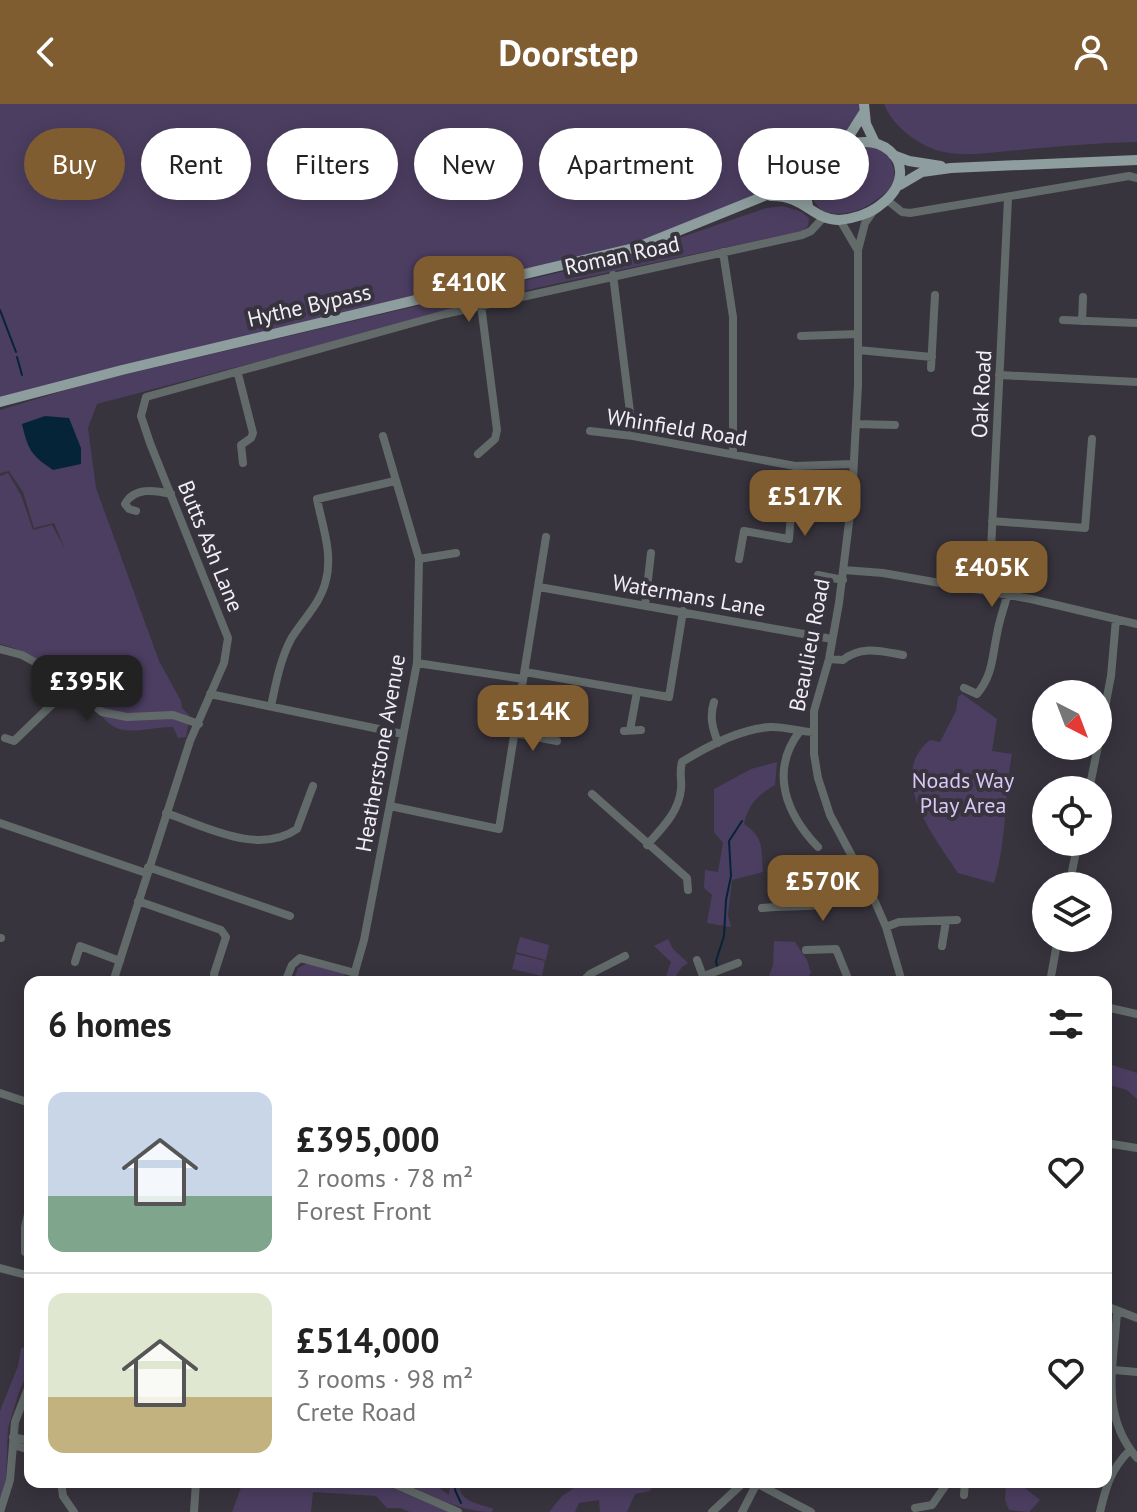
<!DOCTYPE html>
<meta charset="utf-8">
<style>
body{margin:0;font-family:"PT Sans",sans-serif;background:#f6f6f6;color:#222;height:100vh;display:flex;flex-direction:column;font-size:30px;white-space:nowrap}
*{box-sizing:border-box;margin:0}
p{font-size:26px;color:#767676}
.icon{flex:none;width:44px;height:44px;fill:none;stroke:currentColor;stroke-width:2;stroke-linecap:round;stroke-linejoin:round}
.map{position:relative;flex:1;overflow:hidden}
.sheet{position:absolute;left:24px;top:872px;width:1088px;height:512px;display:flex;flex-direction:column;background:#fff;border-radius:16px;box-shadow:0 4px 20px #0003}
.sheet>*{flex:none}
.top-card{position:absolute;left:24px;top:24px;width:1090px;height:72px;display:flex;gap:16px}
.needle{width:52px;rotate:138deg}
.fabs{position:absolute;left:1032px;top:576px;display:grid;gap:16px}
.fabs a{display:grid;place-items:center;width:80px;height:80px;border-radius:50%;background:#fff;box-shadow:0 4px 20px #0003;font-size:40px}
.price{position:absolute;translate:-50% -68px;padding:0 18px;border-radius:16px;background:#805c31;color:#fff;font-size:26px;line-height:52px;filter:drop-shadow(0 2px 4px #0008)}
.price::after{content:'';position:absolute;left:50%;top:48px;width:24px;height:18px;margin-left:-12px;background:inherit;clip-path:polygon(0 0,100% 0,50% 100%)}
.price.current{background:#222;color:#fff}
ul{padding:0;list-style:none}
li{display:flex;align-items:center;gap:24px;height:200px;padding:0 24px}
li+li{border-top:2px solid #e0e0e0}
li span{display:grid;place-items:center;flex:none;width:224px;height:160px;border-radius:16px;color:#555}
li>.icon{margin-inline-start:auto}
span .icon{width:96px;height:96px;fill:#fffc;stroke-width:1}
li b{font-size:34px}
h2{display:flex;justify-content:space-between;align-items:center;height:96px;padding:0 24px;font-size:34px}
.chip{padding:0 28px;border-radius:36px;background:#fff;box-shadow:0 4px 20px #0003;font-size:28px;line-height:72px}
.chip.current{background:#805c31;color:#fff}
header{display:flex;justify-content:space-between;align-items:center;height:104px;padding:0 24px;background:#805c31;color:#fff;font-size:36px;font-weight:800}
.map>svg:first-child{display:block}
</style>
<header><svg class="icon" aria-label="back" viewBox="0 0 24 24"><path d="M15 5l-7 7 7 7"/></svg>Doorstep<svg class="icon" aria-label="person" viewBox="0 0 24 24"><circle cx="12" cy="8" r="4"/><path d="M4 21q1-7 8-7t8 7"/></svg></header>
<div class="map">
<svg width="1137" height="1408" viewBox="0 0 1137 1408">
<rect width="100%" height="100%" fill="#38343e"/>
<!-- green -->
<path fill="#4c3e61" d="M0,0h861l-2,12 -18,25 -36,34 -178,72 -627,153z
M884,0h253v38c-40,1 -79,4 -118,8 -24,2 -51,7 -75,2 -24,-5 -51,-25 -60,-48z
M864,40c23,2 32,20 31,40 -21,20 -39,33 -69,29 -5,-4 -11,-8 -13,-15 -3,-16 20,-40 33,-47 5,-3 12,-5 18,-7z
M783,102l19,6 7,6 -1,8 -6,5 -266,57 -439,116 -9,24 8,60 63,173 22,40 1,7 8,8 -4,21 -8,1 -5,-11c-17,-1 -45,9 -60,-1 -10,-6 -18,-19 -26,-27 -29,-28 -47,-44 -87,-55v-168l8,-3 13,22 12,35 19,-5 13,24 -11,-26 -20,5 -11,-36 -14,-21 -9,2v-63l93,-28 528,-124 145,-50z
M962,590l35,25 -5,32 20,3c-8,43 -5,87 -18,129l-36,-10c-23,-35 -73,-97 -28,-133l10,2 16,-31 2,-14z
M777,658l-2,23c-18,11 -26,18 -31,39 21,14 17,25 19,48l-31,8 -4,35 3,12 -24,-4 5,-28 -8,-7 1,-18 13,2 5,-29 -9,-11v-43l37,-20z
M520,833l29,8 -3,15 -30,-8z
M668,835l5,10 15,14 -6,4 -10,15h-8l7,-20 -17,-16z
M774,837l21,1 12,18 4,13 -7,9h-37l6,-17z
M516,850l29,7 -3,15 -30,-7z
M308,859l35,10 4,6 -2,3h-52l5,-14z
M1106,959l31,10v26l-10,-9 -21,-6z
M30,1242v20l-11,26 -11,36 -2,51 -6,21v-89l18,-45 3,-18z
M243,1378h136l69,30h-38l-10,-4h-13l-11,-12 -63,-4 -2,20h-79z
M409,1378h12l8,6 5,-4 15,11 1,-13h9c-1,20 19,21 35,27l-3,3c-29,0 -56,-15 -83,-27z
M583,1378h73l-6,9 -15,3 -8,18h-27l-1,-12 -20,3 -4,9h-26l13,-16z
M1006,1380l15,1 19,15 -11,12 -20,-2 -4,-10z"/>
<!-- water -->
<path fill="#052437" d="M45,312l24,2 12,30v16l-28,6c-22,-15 -25,-20 -31,-46z"/>
<g fill="none" stroke-linecap="round" stroke-linejoin="round">
<!-- stream -->
<path stroke="#052437" stroke-width="2" d="M0,206l16,42
M17,253l5,18
M717,862l-1,-5 8,-25 2,-36 5,-24 -2,-35 13,-20
M718,878v-5
M456,1378l-1,8 6,13"/>
<!-- minor -->
<path stroke="#636a6a" stroke-width="8" d="M887,96l15,12 8,1 219,-37 8,2
M875,105l-10,14 -7,27v135l-6,113 -13,105 -10,56 -15,52v43l4,24 12,37 39,73 17,39 16,55
M840,116l17,29
M723,148l10,65v136
M613,171l20,161
M1063,216l74,3
M1082,217l1,-24
M801,232l57,-2
M858,246l74,7
M931,264l4,-73
M238,270l15,59 -2,5 -10,7 2,18
M999,271l138,7
M856,320l39,1
M590,327l43,5 162,30 58,-2
M478,350l17,-15 2,-9 -16,-125
M136,407l-7,-2 -4,-5c9,-17 30,-14 46,-10
M992,417l93,7 7,-89
M419,455l37,-6
M739,455l5,-28 45,8 6,-73
M844,466l39,3 148,26 106,25
M818,471l25,5
M539,483l293,52
M989,488l19,-394
M645,502l6,-53
M0,545l22,6 31,17 49,40 25,5 46,-2 26,9
M829,555l14,1c18,-15 38,-9 60,-5
M417,559l106,16
M525,568l144,25 14,-86
M964,584l13,6c16,-19 15,-37 20,-60 2,-13 7,-26 10,-38
M210,590l193,40
M714,598c-5,16 -1,27 4,41
M271,602c5,-23 9,-46 20,-67 12,-20 30,-36 35,-59 7,-27 -4,-55 -9,-81l78,-18
M630,626l7,-38
M624,627l17,-1
M800,627c-31,40 -14,83 18,116
M514,629l43,8
M5,634l9,3 56,-54
M1098,640l13,-68 5,-57
M1089,686l9,-44
M592,690l95,84 1,12
M390,702l109,23 47,-292
M166,709c39,13 92,43 131,16l16,-43
M0,719l146,50
M647,741c15,-17 32,-33 34,-56 1,-10 -2,-17 1,-27 24,-15 59,-33 88,-35 14,-1 29,5 44,5
M148,763l142,49
M1069,782l9,-44
M138,797l83,29 5,7 -12,37 1,8
M762,804c42,-4 69,4 107,-20
M886,823l13,-5 58,-2
M0,834h1
M942,842l4,-25
M806,846l30,-1 11,27 -2,6
M697,856l8,22
M75,858l5,-16 40,15
M704,872l34,-13
M77,878h1
M113,878l77,-241 34,-78 4,-25 -78,-195 -9,-27 5,-19 299,-83 357,-79 9,-4 12,-13
M285,878l7,-17 8,-7 55,15
M352,878l12,-42 53,-277 2,-104 -36,-123
M582,878l8,-8 35,-18
M1050,878l8,-44
M28,896l2,1
M1106,903l31,7
M0,989l30,10
M1106,1039l31,5
M25,1148v-25l5,-21
M0,1164l30,8
M1106,1202l31,12
M1117,1208c-3,53 -18,102 20,146
M1114,1266l23,2
M13,1333l17,4
M13,1341l17,5
M61,1378l2,14 11,16
M390,1378l68,30
M754,1378l57,30
M964,1391l1,-13
M915,1404l17,-3 16,-23
M0,1408l10,-32 5,-58 15,-39
M194,1408l2,-30
M712,1408l32,-30
M742,1408l14,-27
M1100,1408c6,-26 11,-43 30,-62"/>
<!-- major -->
<path stroke="#8e9d9d" stroke-width="10" d="M864,0l2,20 9,19
M844,40l19,-30
M893,51l16,6 32,5
M900,81l22,-13 29,-4 186,-8
M771,92c33,-1 42,24 68,24 13,-1 30,-6 40,-14 54,-39 -7,-94 -57,-44 -13,13 -19,25 -14,44
M0,298l122,-32 516,-123 171,-69"/>
</g>
<g text-anchor="middle" dominant-baseline="central" stroke-width="8" stroke-linejoin="round" paint-order="stroke">
<!-- street labels -->
<g font-size="22" fill="#f1eef5" stroke="#38343e">
<text transform="translate(622 151) rotate(-12)">Roman Road</text>
<text transform="translate(309 201) rotate(-13)">Hythe Bypass</text>
<text transform="translate(981 290) rotate(-87)">Oak Road</text>
<text transform="translate(677 323) rotate(9)">Whinfield Road</text>
<text transform="translate(211 442) rotate(68)">Butts Ash Lane</text>
<text transform="translate(689 491) rotate(10)">Watermans Lane</text>
<text transform="translate(809 541) rotate(-79)">Beaulieu Road</text>
<text transform="translate(380 649) rotate(-80)">Heatherstone Avenue</text>
</g>
<!-- park labels -->
<g font-size="22" fill="#dac8f8" stroke="#38343e">
<text x="963" y="676">Noads Way<tspan x="963" dy="25">Play Area</tspan></text>
</g>
</g>
</svg>
<div class="fabs">
<a><svg class="needle" viewBox="-14 -14 28 28"><path d="M0-13l5 13h-10z" fill="#e53935"/><path d="M0 13l5-13h-10z" fill="#767676"/></svg></a>
<a><svg class="icon" aria-label="locate" viewBox="0 0 24 24"><circle cx="12" cy="12" r="6"/><path d="M12 2v4M12 18v4M2 12h4M18 12h4"/></svg></a>
<a><svg class="icon" aria-label="layers" viewBox="0 0 24 24"><path d="M12 4l9 5-9 5-9-5zM3 14l9 5 9-5"/></svg></a>
</div>
<b class="price" style="left:469px;top:220px">£410K</b>
<b class="price" style="left:805px;top:434px">£517K</b>
<b class="price" style="left:992px;top:505px">£405K</b>
<b class="price current" style="left:87px;top:619px">£395K</b>
<b class="price" style="left:533px;top:649px">£514K</b>
<b class="price" style="left:823px;top:819px">£570K</b>
<div class="top-card">
<a class="chip current">Buy</a>
<a class="chip">Rent</a>
<a class="chip">Filters</a>
<a class="chip">New</a>
<a class="chip">Apartment</a>
<a class="chip">House</a>
</div>
<section class="sheet">
<h2>6 homes<svg class="icon" aria-label="filters" viewBox="0 0 24 24"><path d="M4 7h16M4 17h16"/><circle cx="9" cy="7" r="2"/><circle cx="15" cy="17" r="2"/></svg></h2>
<ul>
<li><span style="background:linear-gradient(#c9d6e8 65%,#7fa58c 0)"><svg class="icon" aria-label="home" viewBox="0 0 24 24"><path d="M3 11l9-7 9 7M6 9v11h12V9"/></svg></span><div><b>£395,000</b><p>2 rooms · 78 m²</p><p>Forest Front</p></div><svg class="icon" aria-label="heart" viewBox="0 0 24 24"><path d="M12 20l-8-8c-3-5 5-10 8-4 3-6 11-1 8 4z"/></svg></li>
<li><span style="background:linear-gradient(#dfe7d0 65%,#c2b280 0)"><svg class="icon" aria-label="home" viewBox="0 0 24 24"><path d="M3 11l9-7 9 7M6 9v11h12V9"/></svg></span><div><b>£514,000</b><p>3 rooms · 98 m²</p><p>Crete Road</p></div><svg class="icon" aria-label="heart" viewBox="0 0 24 24"><path d="M12 20l-8-8c-3-5 5-10 8-4 3-6 11-1 8 4z"/></svg></li>
</ul>
</section>
</div>
